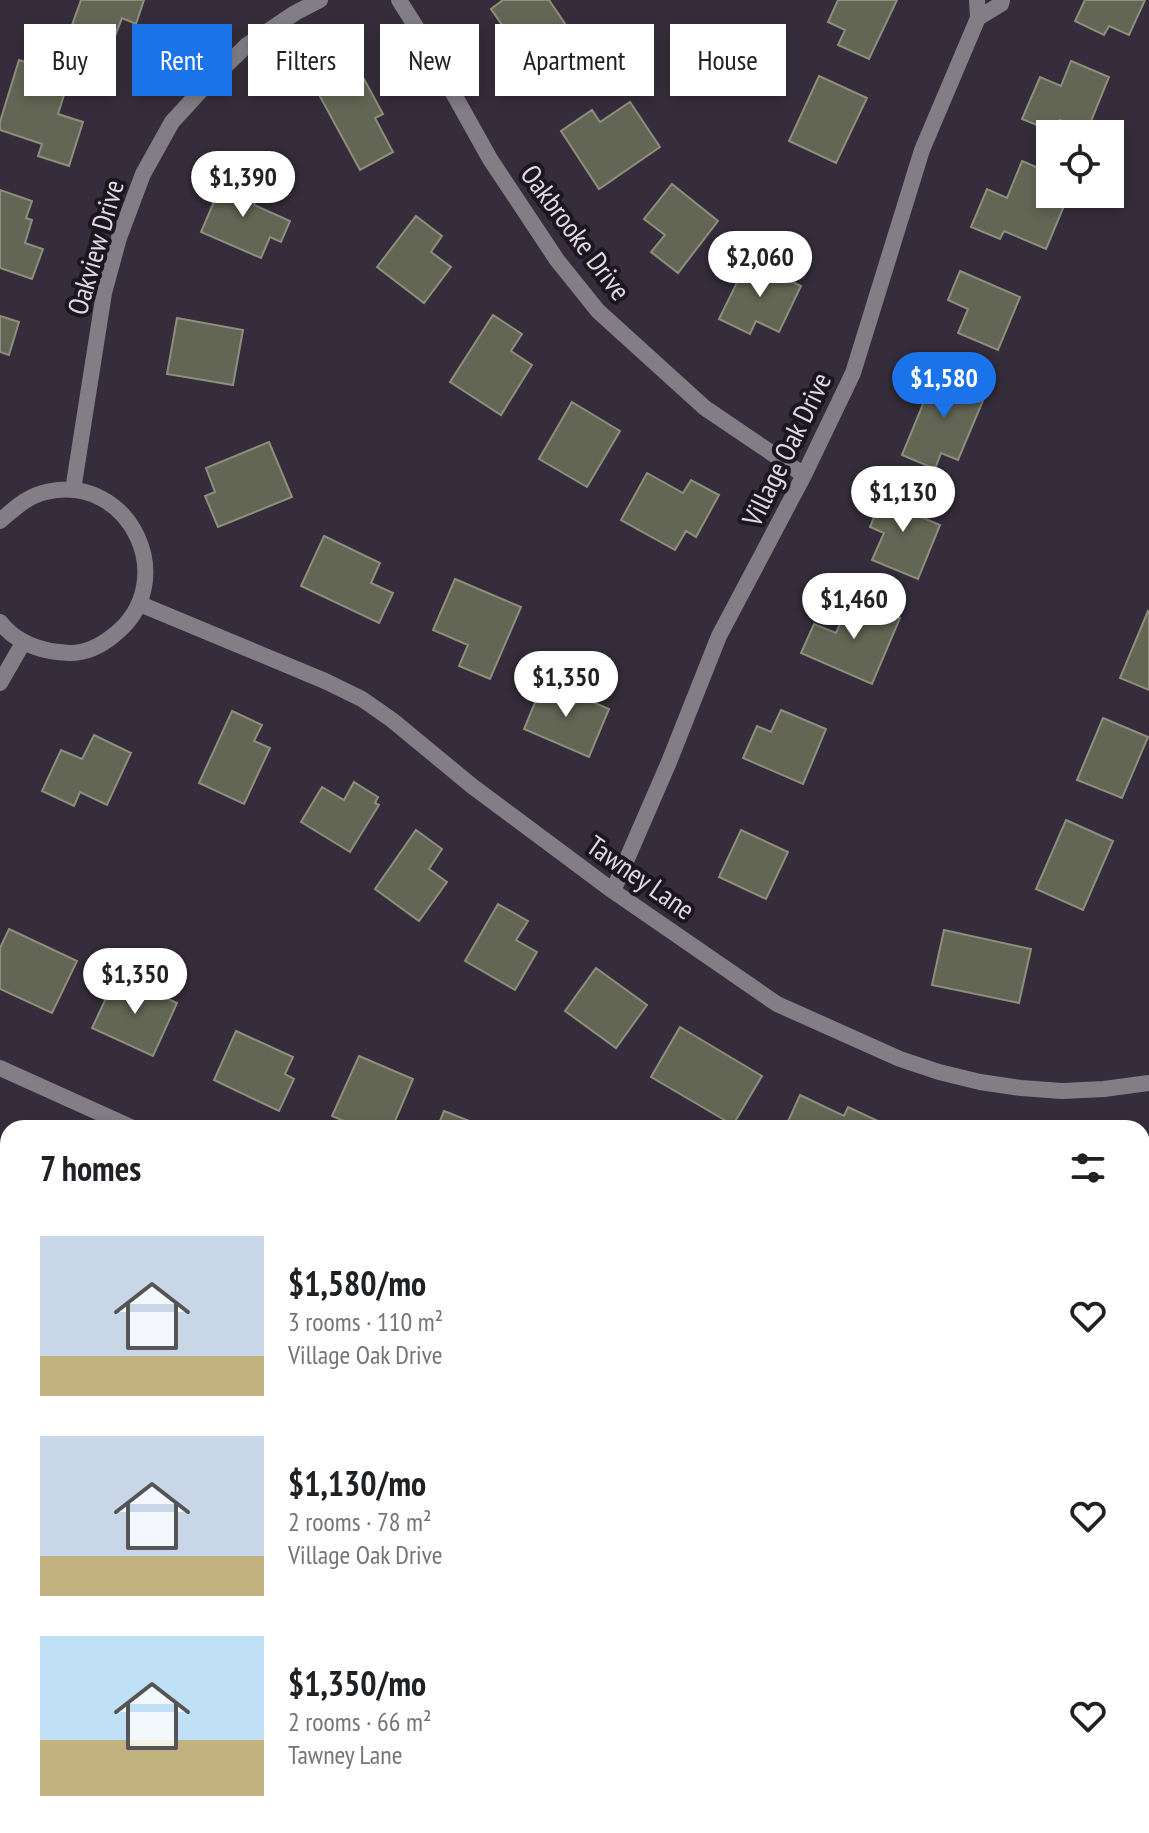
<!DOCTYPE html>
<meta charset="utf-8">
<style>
body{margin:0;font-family:"PT Sans Narrow",sans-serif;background:#f6f6f6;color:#202124;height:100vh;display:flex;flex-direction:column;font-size:30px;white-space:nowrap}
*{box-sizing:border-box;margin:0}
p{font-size:26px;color:#757577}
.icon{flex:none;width:44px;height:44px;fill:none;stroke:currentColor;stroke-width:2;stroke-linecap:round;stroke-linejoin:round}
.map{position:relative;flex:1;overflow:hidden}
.drawer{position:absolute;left:0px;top:1120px;width:1150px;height:714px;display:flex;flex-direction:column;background:#fff;border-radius:24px 24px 0 0;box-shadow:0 4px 12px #0003}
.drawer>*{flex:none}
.banner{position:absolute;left:24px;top:24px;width:1102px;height:72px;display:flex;gap:16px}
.buttons{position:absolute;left:1036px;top:120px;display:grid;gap:16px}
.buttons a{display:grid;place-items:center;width:88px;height:88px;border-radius:0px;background:#fff;box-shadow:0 4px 12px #0003;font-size:40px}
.price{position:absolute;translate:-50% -68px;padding:0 18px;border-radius:28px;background:#fff;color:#222;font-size:26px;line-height:52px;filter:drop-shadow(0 2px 4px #0008)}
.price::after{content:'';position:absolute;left:50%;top:48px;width:24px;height:18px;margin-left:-12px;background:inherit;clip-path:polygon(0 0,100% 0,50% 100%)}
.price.selected{background:#1a73e8;color:#fff}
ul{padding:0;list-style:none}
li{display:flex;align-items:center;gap:24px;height:200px;padding:0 40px}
li span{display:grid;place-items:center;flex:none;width:224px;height:160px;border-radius:0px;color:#555}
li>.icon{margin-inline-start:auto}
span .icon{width:96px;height:96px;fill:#fffc;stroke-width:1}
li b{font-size:34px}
h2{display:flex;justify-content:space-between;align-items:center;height:96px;padding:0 40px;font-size:34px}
.tag{padding:0 28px;border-radius:0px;background:#fff;box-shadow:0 4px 12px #0003;font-size:28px;line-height:72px}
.tag.selected{background:#1a73e8;color:#fff}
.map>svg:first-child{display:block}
</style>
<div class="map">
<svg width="1149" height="1833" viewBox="0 0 1149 1833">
<rect width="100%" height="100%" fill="#352d3b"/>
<!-- green -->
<path fill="#5a4a66" d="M0,1293l8,3v530h604l-4,7h-608z"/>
<!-- building -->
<path fill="#636654" stroke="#8d8f7c" stroke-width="2" d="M81,0h63l-8,24 -14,-6 -10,26 -41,-16z
M503,0h46l21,31 -43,30 -36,-52z
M838,0h59l-28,59 -31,-14 7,-15 -17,-8z
M1085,0h60l-16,35 -20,-9 -5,9 -29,-14z
M19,60l51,16 -12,38 25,8 -14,44 -31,-10 4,-12 -42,-14v-8z
M1071,61l38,16 -22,54 -27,-11 -6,12 -32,-13 18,-42 21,9z
M358,68l25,46 -8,4 18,34 -33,18 -43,-79z
M819,76l48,22 -31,65 -47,-22z
M630,102l30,45 -61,42 -38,-58 31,-21 8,12z
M1022,161l28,12v21h19l-23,55 -42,-18 -4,8 -29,-12 16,-38 20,9z
M225,176l35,15 -6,14 36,16 -9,21 -11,-5 -9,21 -60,-26z
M672,184l46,37 -40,52 -27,-21 14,-17 -21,-16z
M0,190l32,11 -6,17 6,2 -7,23 18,6 -11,30 -32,-11z
M416,216l26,20 -11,16 20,15 -27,36 -47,-36z
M748,260l53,26 -22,46 -23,-11 -6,13 -31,-15z
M960,271l60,26 -22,53 -40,-17 10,-24 -20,-9z
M493,315l29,19 -11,17 21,14 -31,50 -51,-33z
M0,316l19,6 -10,33 -9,-3z
M177,318l66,12 -10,55 -66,-11z
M937,370l50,21 -29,69 -17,-7 -6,16 -33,-14z
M572,402l48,29 -33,56 -48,-28z
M269,442l23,55 -74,30 -13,-31 10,-4 -9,-24z
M647,473l36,20 8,-13 28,15 -23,42 -10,-6 -11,19 -54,-30z
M886,488l33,14 -5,12 26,11 -22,54 -46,-19 12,-27 -14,-6z
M324,536l56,27 -9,20 22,10 -14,30 -78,-37z
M455,579l66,28 -31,72 -31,-13 9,-21 -35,-15z
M852,597l48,21 -28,66 -71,-31 13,-29 22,9z
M1148,611l1,1v78l-29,-12z
M544,681l65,28 -20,48 -65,-28z
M781,710l45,19 -23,55 -60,-26 14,-32 14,6z
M232,711l30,14 -8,16 16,7 -26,56 -45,-21z
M1103,718l45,19 -26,61 -45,-18z
M94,735l37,18 -24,52 -27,-13 -6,14 -32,-15 19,-41 21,9z
M354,782l24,15 -3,6 4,2 -29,47 -49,-30 21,-35 22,13z
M1066,820l47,21 -30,69 -47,-21z
M416,830l26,19 -13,20 18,13 -28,39 -44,-32z
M741,830l47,22 -22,47 -47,-22z
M498,904l30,17 -12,19 21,12 -22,38 -50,-29z
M9,929l68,32 -25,52 -52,-24v-41z
M944,930l87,19 -12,54 -87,-18z
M596,968l51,37 -31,43 -51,-37z
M117,975l60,28 -24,53 -61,-28z
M680,1027l82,49 -29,49 -82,-48z
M236,1031l57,26 -8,17 9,5 -15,32 -65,-31z
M359,1056l54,23 -21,49h-37l1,-2 -24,-10z
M800,1095l44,21 4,-9 30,14 -3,7h-90z
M444,1111l43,17h-50z
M0,1154l8,3v68l-3,6 -5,-2z
M1142,1302l7,41v27l-7,1z
M1149,1408v77l-7,2v-78z"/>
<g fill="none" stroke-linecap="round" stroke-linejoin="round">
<!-- minor -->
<path stroke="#827e85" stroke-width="16" d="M399,0l19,30 72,129 67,101 41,51 107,97 99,67
M978,18l23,-14 1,-4
M73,490l31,-197 15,-55 24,-64 29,-52 33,-36 42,-41 48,-32 25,-13
M0,521c14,-12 27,-25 46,-29 84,-20 136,90 68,143 -12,10 -28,18 -44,18 -28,-1 -53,-9 -70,-31
M140,604l185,77 37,18 30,21 80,66 141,105 164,113 123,55 39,13 41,10 41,6 41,3 42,-2 45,-6
M0,683l23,-40
M613,891l56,-129 50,-126 85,-161 49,-102 69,-223 56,-132 -1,-18
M0,1068l133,60"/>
</g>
<g text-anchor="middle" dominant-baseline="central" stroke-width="8" stroke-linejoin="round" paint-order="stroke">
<!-- street labels -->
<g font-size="28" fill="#dfdae3" stroke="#1b171e">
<text transform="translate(576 232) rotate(53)">Oakbrooke Drive</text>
<text transform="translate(95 247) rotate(-74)">Oakview Drive</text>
<text transform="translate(786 449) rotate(-64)">Village Oak Drive</text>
<text transform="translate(641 877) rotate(35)">Tawney Lane</text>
</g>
</g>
</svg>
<div class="buttons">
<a><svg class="icon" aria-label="locate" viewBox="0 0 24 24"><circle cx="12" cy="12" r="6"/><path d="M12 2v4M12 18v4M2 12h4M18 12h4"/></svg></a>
</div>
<b class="price" style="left:243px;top:219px">$1,390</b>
<b class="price" style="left:760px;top:299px">$2,060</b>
<b class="price selected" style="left:944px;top:420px">$1,580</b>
<b class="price" style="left:903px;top:534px">$1,130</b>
<b class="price" style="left:854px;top:641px">$1,460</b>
<b class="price" style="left:566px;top:719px">$1,350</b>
<b class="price" style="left:135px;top:1016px">$1,350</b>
<div class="banner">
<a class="tag">Buy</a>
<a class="tag selected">Rent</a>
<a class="tag">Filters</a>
<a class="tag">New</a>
<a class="tag">Apartment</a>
<a class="tag">House</a>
</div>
<section class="drawer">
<h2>7 homes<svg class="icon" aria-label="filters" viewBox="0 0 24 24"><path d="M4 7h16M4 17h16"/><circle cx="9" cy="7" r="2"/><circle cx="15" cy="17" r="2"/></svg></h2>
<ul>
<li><span style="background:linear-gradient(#c9d6e8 75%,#c2b280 0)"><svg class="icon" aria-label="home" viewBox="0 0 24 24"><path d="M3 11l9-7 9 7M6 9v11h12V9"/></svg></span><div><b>$1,580/mo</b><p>3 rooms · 110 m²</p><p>Village Oak Drive</p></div><svg class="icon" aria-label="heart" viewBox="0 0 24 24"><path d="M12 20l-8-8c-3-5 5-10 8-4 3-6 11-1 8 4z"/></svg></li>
<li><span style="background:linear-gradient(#c9d6e8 75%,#c2b280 0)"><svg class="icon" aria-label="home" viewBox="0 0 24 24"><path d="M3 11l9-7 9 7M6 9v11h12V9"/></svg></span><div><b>$1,130/mo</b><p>2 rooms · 78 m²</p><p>Village Oak Drive</p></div><svg class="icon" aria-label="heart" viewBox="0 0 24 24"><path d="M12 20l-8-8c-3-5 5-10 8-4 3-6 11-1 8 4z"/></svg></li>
<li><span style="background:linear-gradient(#bfe0f5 65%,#c2b280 0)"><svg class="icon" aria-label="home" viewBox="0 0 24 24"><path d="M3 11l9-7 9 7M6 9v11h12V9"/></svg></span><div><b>$1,350/mo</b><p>2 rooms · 66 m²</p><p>Tawney Lane</p></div><svg class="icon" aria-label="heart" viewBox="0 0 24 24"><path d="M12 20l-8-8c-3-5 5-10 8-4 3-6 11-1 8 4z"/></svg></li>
</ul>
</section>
</div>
